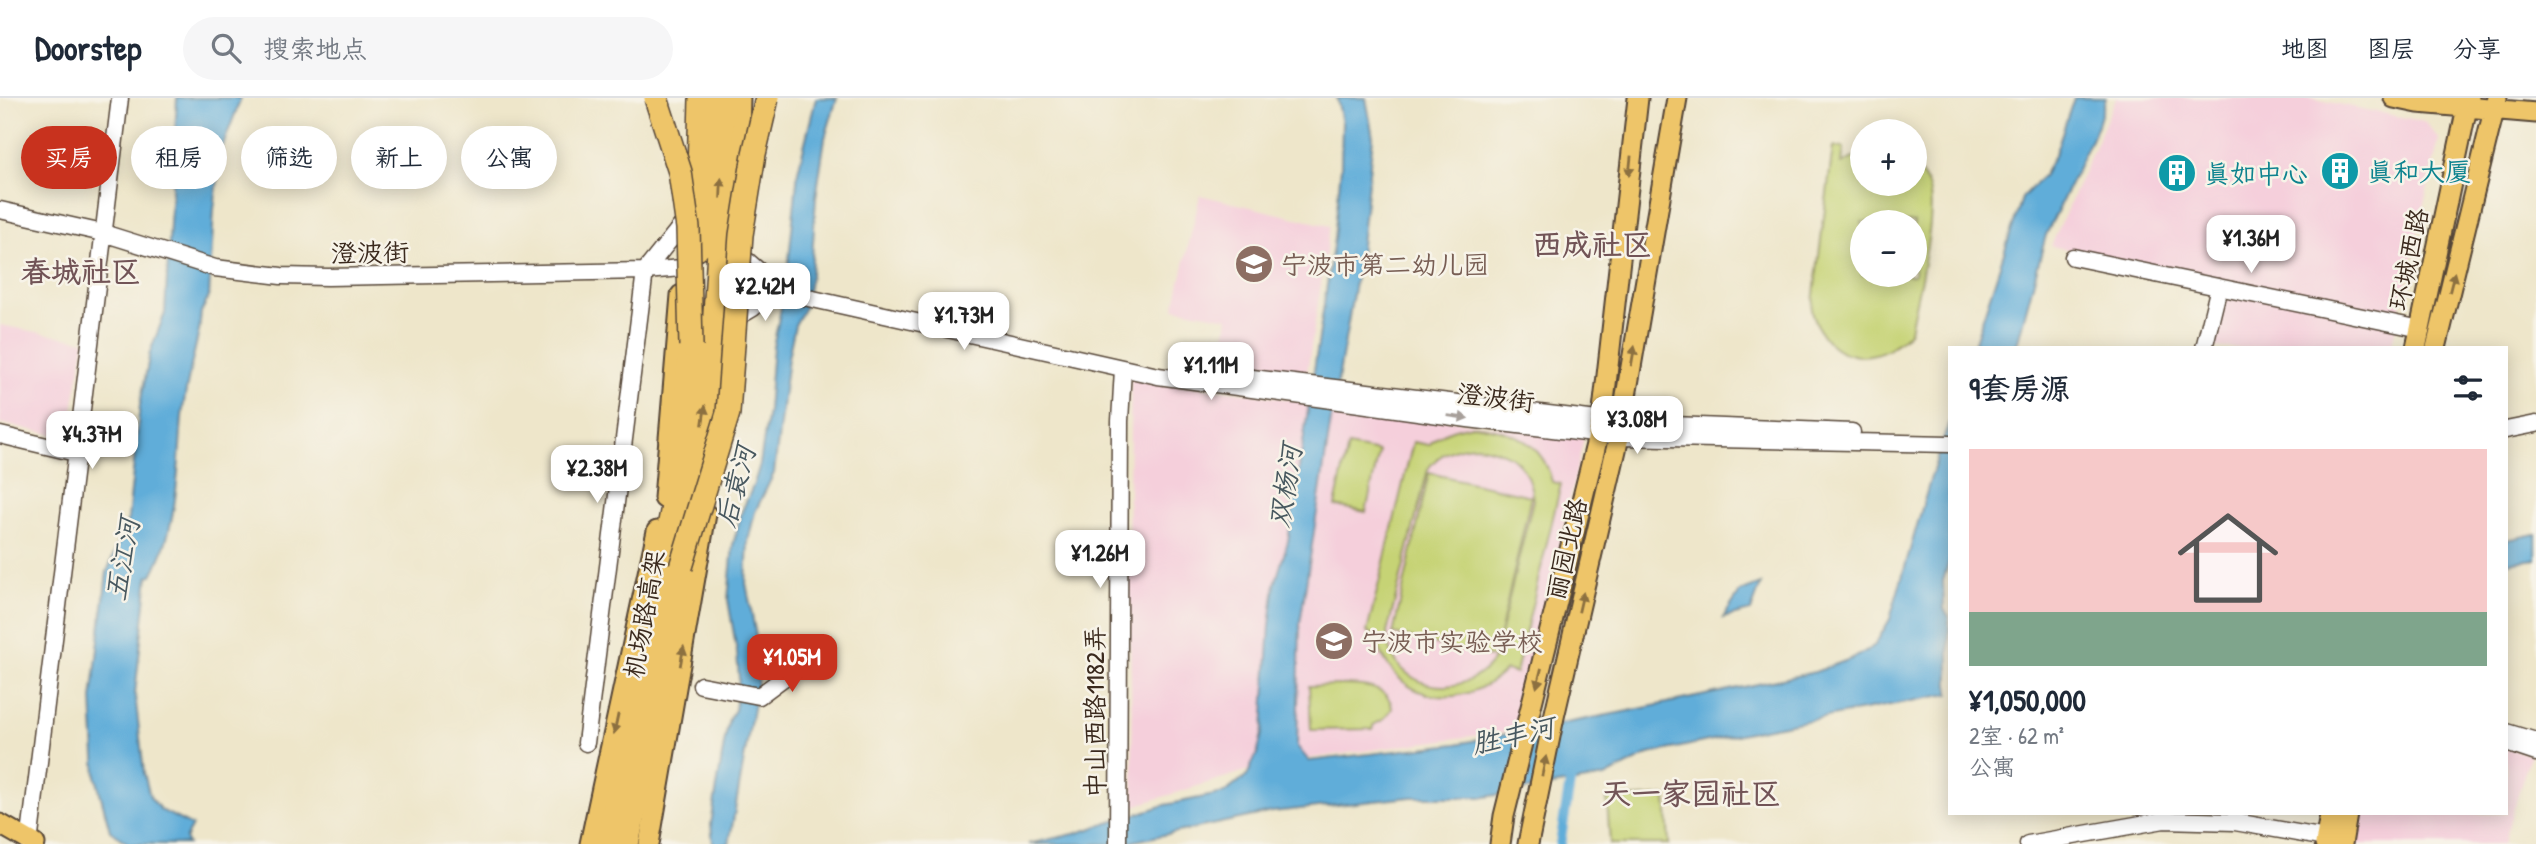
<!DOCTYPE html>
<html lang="zh">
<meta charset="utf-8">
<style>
body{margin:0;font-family:"Patrick Hand","LXGW WenKai TC",sans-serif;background:#f6f6f7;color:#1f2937;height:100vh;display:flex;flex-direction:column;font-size:26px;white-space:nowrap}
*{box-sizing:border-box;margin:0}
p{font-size:23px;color:#747a83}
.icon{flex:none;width:38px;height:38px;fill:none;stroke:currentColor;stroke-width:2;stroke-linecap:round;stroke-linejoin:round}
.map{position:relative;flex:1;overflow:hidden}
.sheet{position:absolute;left:1948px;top:248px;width:560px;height:469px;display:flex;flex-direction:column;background:#fff;border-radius:0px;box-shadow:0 4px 18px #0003}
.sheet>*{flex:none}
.banner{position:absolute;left:21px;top:28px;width:665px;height:63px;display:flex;gap:14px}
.tools{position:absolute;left:1850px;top:21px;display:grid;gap:14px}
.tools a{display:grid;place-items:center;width:77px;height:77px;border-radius:50%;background:#fff;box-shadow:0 4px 18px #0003;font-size:35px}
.price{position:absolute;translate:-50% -60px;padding:0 16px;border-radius:14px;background:#fff;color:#222;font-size:23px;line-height:46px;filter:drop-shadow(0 2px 4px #0008)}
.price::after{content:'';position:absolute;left:50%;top:42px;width:21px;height:16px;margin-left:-10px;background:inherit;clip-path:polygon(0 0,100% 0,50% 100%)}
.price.selected{background:#c8321e;color:#fff}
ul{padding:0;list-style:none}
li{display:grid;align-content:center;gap:14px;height:371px;padding:0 21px}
li span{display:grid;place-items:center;height:217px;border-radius:0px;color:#555}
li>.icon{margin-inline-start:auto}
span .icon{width:126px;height:126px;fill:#fffc;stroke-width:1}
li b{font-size:30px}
h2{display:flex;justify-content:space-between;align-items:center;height:84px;padding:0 21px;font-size:30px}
.pill{padding:0 24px;border-radius:32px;background:#fff;box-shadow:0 4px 18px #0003;font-size:24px;line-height:63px}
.pill.selected{background:#c8321e;color:#fff}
header{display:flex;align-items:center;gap:42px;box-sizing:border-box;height:98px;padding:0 35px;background:#fff;border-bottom:2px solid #e0e1e3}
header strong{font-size:33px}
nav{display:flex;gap:38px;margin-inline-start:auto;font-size:24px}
.search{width:490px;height:63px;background:#f6f6f7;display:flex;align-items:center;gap:18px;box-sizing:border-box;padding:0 24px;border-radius:38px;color:#747a83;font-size:26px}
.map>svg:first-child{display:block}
</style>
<header>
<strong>Doorstep</strong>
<div class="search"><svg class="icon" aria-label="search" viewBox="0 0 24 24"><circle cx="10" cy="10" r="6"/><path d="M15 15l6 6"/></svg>搜索地点</div>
<nav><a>地图</a><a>图层</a><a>分享</a></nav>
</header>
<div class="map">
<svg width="2536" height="746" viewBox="0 0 2536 746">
<rect width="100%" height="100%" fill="#f7f3e8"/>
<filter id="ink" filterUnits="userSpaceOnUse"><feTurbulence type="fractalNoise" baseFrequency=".0143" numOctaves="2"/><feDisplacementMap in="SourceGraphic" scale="14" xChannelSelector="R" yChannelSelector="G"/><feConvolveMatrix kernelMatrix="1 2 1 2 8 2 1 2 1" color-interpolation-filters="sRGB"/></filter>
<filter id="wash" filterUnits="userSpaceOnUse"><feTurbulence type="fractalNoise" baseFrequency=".00686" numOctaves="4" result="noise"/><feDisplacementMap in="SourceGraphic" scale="28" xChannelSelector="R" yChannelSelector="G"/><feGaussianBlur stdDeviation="1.57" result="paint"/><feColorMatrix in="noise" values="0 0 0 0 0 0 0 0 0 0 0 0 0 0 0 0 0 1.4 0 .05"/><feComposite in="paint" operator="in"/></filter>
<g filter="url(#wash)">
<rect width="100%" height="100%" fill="#eee6ca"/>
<!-- built -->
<path fill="#f5cfdb" d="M2116,0h194l115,24 14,17 -48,209h-182l16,-64 -174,-38z
M1200,97l130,31 -23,147 -87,-5 8,-50 -54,-10z
M0,227l85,16 -17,97 -68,-15z
M1131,280l453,60 -67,292 -249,34 -134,42 -6,-255z
M2506,650l24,7 -27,89h-154l5,-30h152z"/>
<!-- green -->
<path fill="#c6d375" stroke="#807e4a" stroke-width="2" fill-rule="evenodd" d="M1833,49l11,1 -2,16 20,-11v31h52l1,-17c6,6 12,13 14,22 8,31 -13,108 -19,142 -34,39 -86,32 -98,-21zM1914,124v53h-52v-53z
M1472,327c37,4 71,16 80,57l9,2 -45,189 -10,-3c-49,46 -114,31 -131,-35l-8,-3 46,-190 16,3c11,-13 27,-17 43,-20zM1476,348c35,5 53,17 57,54l-38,156 36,-160 -102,-23 -36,161 102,24c-22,33 -71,39 -97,6 -7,-9 -9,-20 -11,-31l41,-164c11,-17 29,-22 48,-23z
M1348,348l31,6 -13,60 -31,-6z
M1309,588c23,0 81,-9 83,23l-9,11 -10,5v4l-62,1z
M1666,698l3,48h-59l-3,-45z"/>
<!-- water -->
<path fill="#60add9" stroke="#4e6c7c" stroke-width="2" d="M177,0h64l-19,50 -8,61 -5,88 -8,15 -2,19c-6,28 -14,57 -17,86 -4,52 -4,111 -30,158l-4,1 -13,118 9,79 6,24 11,13 31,16 -7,13 3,5h-59l-19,-13 -14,-54 -4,-78 15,-127 21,-53 12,-114 10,-53 15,-39z
M816,0h21l-12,40 -9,59 -5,77 -6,33 -10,18 -7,33 -14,115 -19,39 -7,29 -2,42 15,80 -32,181h-16l-2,-20 13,-80 5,-25 6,-9 4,-31 -2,-27 -9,-52 5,-55 9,-34 12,-27 6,-20 8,-53 5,-64 14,-68 11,-108z
M1337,0h29l7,39 -13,117 -29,166 -31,203 -3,123 12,15 147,-17 178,-34 181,-38 41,-15 19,-12 15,-26 41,-142 18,-55 1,136 -7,23 1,28 5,9v76l-191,36 -109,24 -44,23 -120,20h-74l-139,15 -151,32h-93l46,-10 91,-29 59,-12 23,-17 11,-25 5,-22 7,-104 5,-41 13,-43 46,-302 7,-72 1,-44z
M2074,0h32l-8,27 -52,110 -30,113h-43l49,-150 22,-23 12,-24z
M2536,436v25l-30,4v-23z
M1761,486l-10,27 -28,7 17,-26z"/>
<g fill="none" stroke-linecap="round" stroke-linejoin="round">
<!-- canal -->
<path stroke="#60add9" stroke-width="10" d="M1560,746l12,-73"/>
</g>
</g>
<g filter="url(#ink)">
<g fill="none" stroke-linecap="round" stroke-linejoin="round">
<defs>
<path id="minor" d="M0,112l103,23 112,35 66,8 47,1 317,-6 37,-3
M736,153l23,20 9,18 390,87 310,43 151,18 331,7
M2073,159l348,72
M731,223l22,-13 15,-19
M2204,250l15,-61
M1236,278l386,47 230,9
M2506,332l30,-6
M0,337l76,18
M701,587l58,11 27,-20 9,-13
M2506,634l30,9
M586,645l59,-472 40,-50
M2506,645l30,10
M29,746l91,-746
M1118,746l2,-423 3,-52
M2028,746l136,-24 71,2 91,16"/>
<path id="major" d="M2394,0l24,5 118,10
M737,111l3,-111
M2416,250l53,-250
M2436,250l61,-250
M664,400l17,-203
M0,726l35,20
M590,746l67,-313
M649,746l57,-330
M1500,746l4,-28 98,-396 36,-322
M1528,746l26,-127 65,-280 58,-339
M2325,746l5,-30
M2342,746l5,-30"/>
<path id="highway" d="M697,151l4,-151
M608,746l73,-379 11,-137
M627,746c33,-150 61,-302 80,-455 13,-96 14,-194 16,-291"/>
</defs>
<!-- minor casing -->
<use href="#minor" stroke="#564638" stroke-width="19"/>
<!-- major casing -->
<use href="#major" stroke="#564638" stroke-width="23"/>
<!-- highway casing -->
<use href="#highway" stroke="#564638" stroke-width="26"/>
<!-- minor -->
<use href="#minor" stroke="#fff" stroke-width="16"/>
<!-- major -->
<use href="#major" stroke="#eec569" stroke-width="19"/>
<!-- highway -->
<use href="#highway" stroke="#eec569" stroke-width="23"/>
<defs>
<path id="highway-bridge" d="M656,0l24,74 8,56 3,118
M681,469l47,-154 13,-178 13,-81 13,-56"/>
</defs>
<!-- highway-bridge casing -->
<use href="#highway-bridge" stroke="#564638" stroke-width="26" stroke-linecap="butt"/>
<!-- highway-bridge -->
<use href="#highway-bridge" stroke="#eec569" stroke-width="23"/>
</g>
<!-- one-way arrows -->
<defs><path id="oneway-solid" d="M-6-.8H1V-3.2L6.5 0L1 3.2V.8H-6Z" transform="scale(1.75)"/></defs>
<g fill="#8c7040">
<use href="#oneway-solid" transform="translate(1630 68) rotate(96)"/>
<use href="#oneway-solid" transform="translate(721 90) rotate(-88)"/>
<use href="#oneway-solid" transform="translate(2452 184) rotate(-76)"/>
<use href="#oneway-solid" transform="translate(1633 258) rotate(-80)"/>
<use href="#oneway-solid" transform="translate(704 317) rotate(-82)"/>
<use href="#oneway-solid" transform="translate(1581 504) rotate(-77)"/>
<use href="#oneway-solid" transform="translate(682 558) rotate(-80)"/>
<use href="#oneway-solid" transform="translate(1539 580) rotate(104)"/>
<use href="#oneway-solid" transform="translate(616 626) rotate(102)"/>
<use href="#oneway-solid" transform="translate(1544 668) rotate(-78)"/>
</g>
<use fill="#a79f9a" href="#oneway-solid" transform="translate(1458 319) rotate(8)"/>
</g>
<!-- icons -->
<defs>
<symbol id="building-disc" viewBox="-11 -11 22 22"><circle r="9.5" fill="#0f9aa8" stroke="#f7f3e8"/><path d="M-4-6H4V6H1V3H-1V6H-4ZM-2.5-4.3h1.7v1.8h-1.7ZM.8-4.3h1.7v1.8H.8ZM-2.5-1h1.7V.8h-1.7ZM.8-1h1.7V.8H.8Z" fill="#fff"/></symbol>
<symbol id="school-disc" viewBox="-11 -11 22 22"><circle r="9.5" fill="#8d6e63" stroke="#f7f3e8"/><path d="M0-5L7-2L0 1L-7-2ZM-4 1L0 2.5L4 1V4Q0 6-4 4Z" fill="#fff"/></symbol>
</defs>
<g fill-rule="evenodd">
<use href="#building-disc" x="2318" y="51" width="44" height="44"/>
<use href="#building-disc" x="2155" y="53" width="44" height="44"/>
<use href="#school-disc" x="1232" y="144" width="44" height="44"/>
<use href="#school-disc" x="1312" y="521" width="44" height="44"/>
</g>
<g text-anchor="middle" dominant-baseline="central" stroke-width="5" stroke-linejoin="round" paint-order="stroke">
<!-- culture labels -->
<g font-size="26" fill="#0d838f" stroke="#f7f3e8" text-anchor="start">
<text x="2367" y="73">真和大厦</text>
<text x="2204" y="75">真如中心</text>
</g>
<!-- street labels -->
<g font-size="26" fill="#3b2a1e" stroke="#f7f3e8">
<text transform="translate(370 154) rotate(-1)">澄波街</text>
<text transform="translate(2408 161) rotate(-78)">环城西路</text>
<text transform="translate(1496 299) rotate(7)">澄波街</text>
<text transform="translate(1566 451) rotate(-77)">丽园北路</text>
<text transform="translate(644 516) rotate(-80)">机场路高架</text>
<text transform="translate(1094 614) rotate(-90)">中山西路1182弄</text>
</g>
<!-- education labels -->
<g font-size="26" fill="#785e54" stroke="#f7f3e8" text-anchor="start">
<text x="1281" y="166">宁波市第二幼儿园</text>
<text x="1361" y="543">宁波市实验学校</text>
</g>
<!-- water labels -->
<g font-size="28" font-style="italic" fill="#48585f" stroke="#f7f3e8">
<text transform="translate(735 388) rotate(-75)">后袁河</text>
<text transform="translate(1285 388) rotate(-81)">双杨河</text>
<text transform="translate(122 461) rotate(-80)">五江河</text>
<text transform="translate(1513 637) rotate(-12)">胜丰河</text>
</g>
<!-- quarter labels -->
<g font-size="30" font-weight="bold" fill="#725457" stroke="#f7f3e8">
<text x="1592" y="146">西成社区</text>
<text x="81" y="173">春城社区</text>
<text x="1691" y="695">天一家园社区</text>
</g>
</g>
</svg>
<div class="tools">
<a>+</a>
<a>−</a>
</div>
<b class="price" style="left:2251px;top:177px">¥1.36M</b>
<b class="price" style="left:765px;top:225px">¥2.42M</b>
<b class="price" style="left:964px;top:254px">¥1.73M</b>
<b class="price" style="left:1211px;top:304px">¥1.11M</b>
<b class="price" style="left:1637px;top:358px">¥3.08M</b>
<b class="price" style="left:92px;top:373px">¥4.37M</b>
<b class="price" style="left:597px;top:407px">¥2.38M</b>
<b class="price" style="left:1100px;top:492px">¥1.26M</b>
<b class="price selected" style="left:792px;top:596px">¥1.05M</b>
<div class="banner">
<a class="pill selected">买房</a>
<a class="pill">租房</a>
<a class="pill">筛选</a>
<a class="pill">新上</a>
<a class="pill">公寓</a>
</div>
<section class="sheet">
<h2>9套房源<svg class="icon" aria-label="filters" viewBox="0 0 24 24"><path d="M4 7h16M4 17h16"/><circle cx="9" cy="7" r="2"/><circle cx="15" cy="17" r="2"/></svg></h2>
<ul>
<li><span style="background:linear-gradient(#f6c9c9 75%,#7fa58c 0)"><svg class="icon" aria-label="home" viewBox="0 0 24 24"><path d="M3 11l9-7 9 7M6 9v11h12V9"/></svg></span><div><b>¥1,050,000</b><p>2室 · 62 m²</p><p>公寓</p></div></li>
</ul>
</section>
</div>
